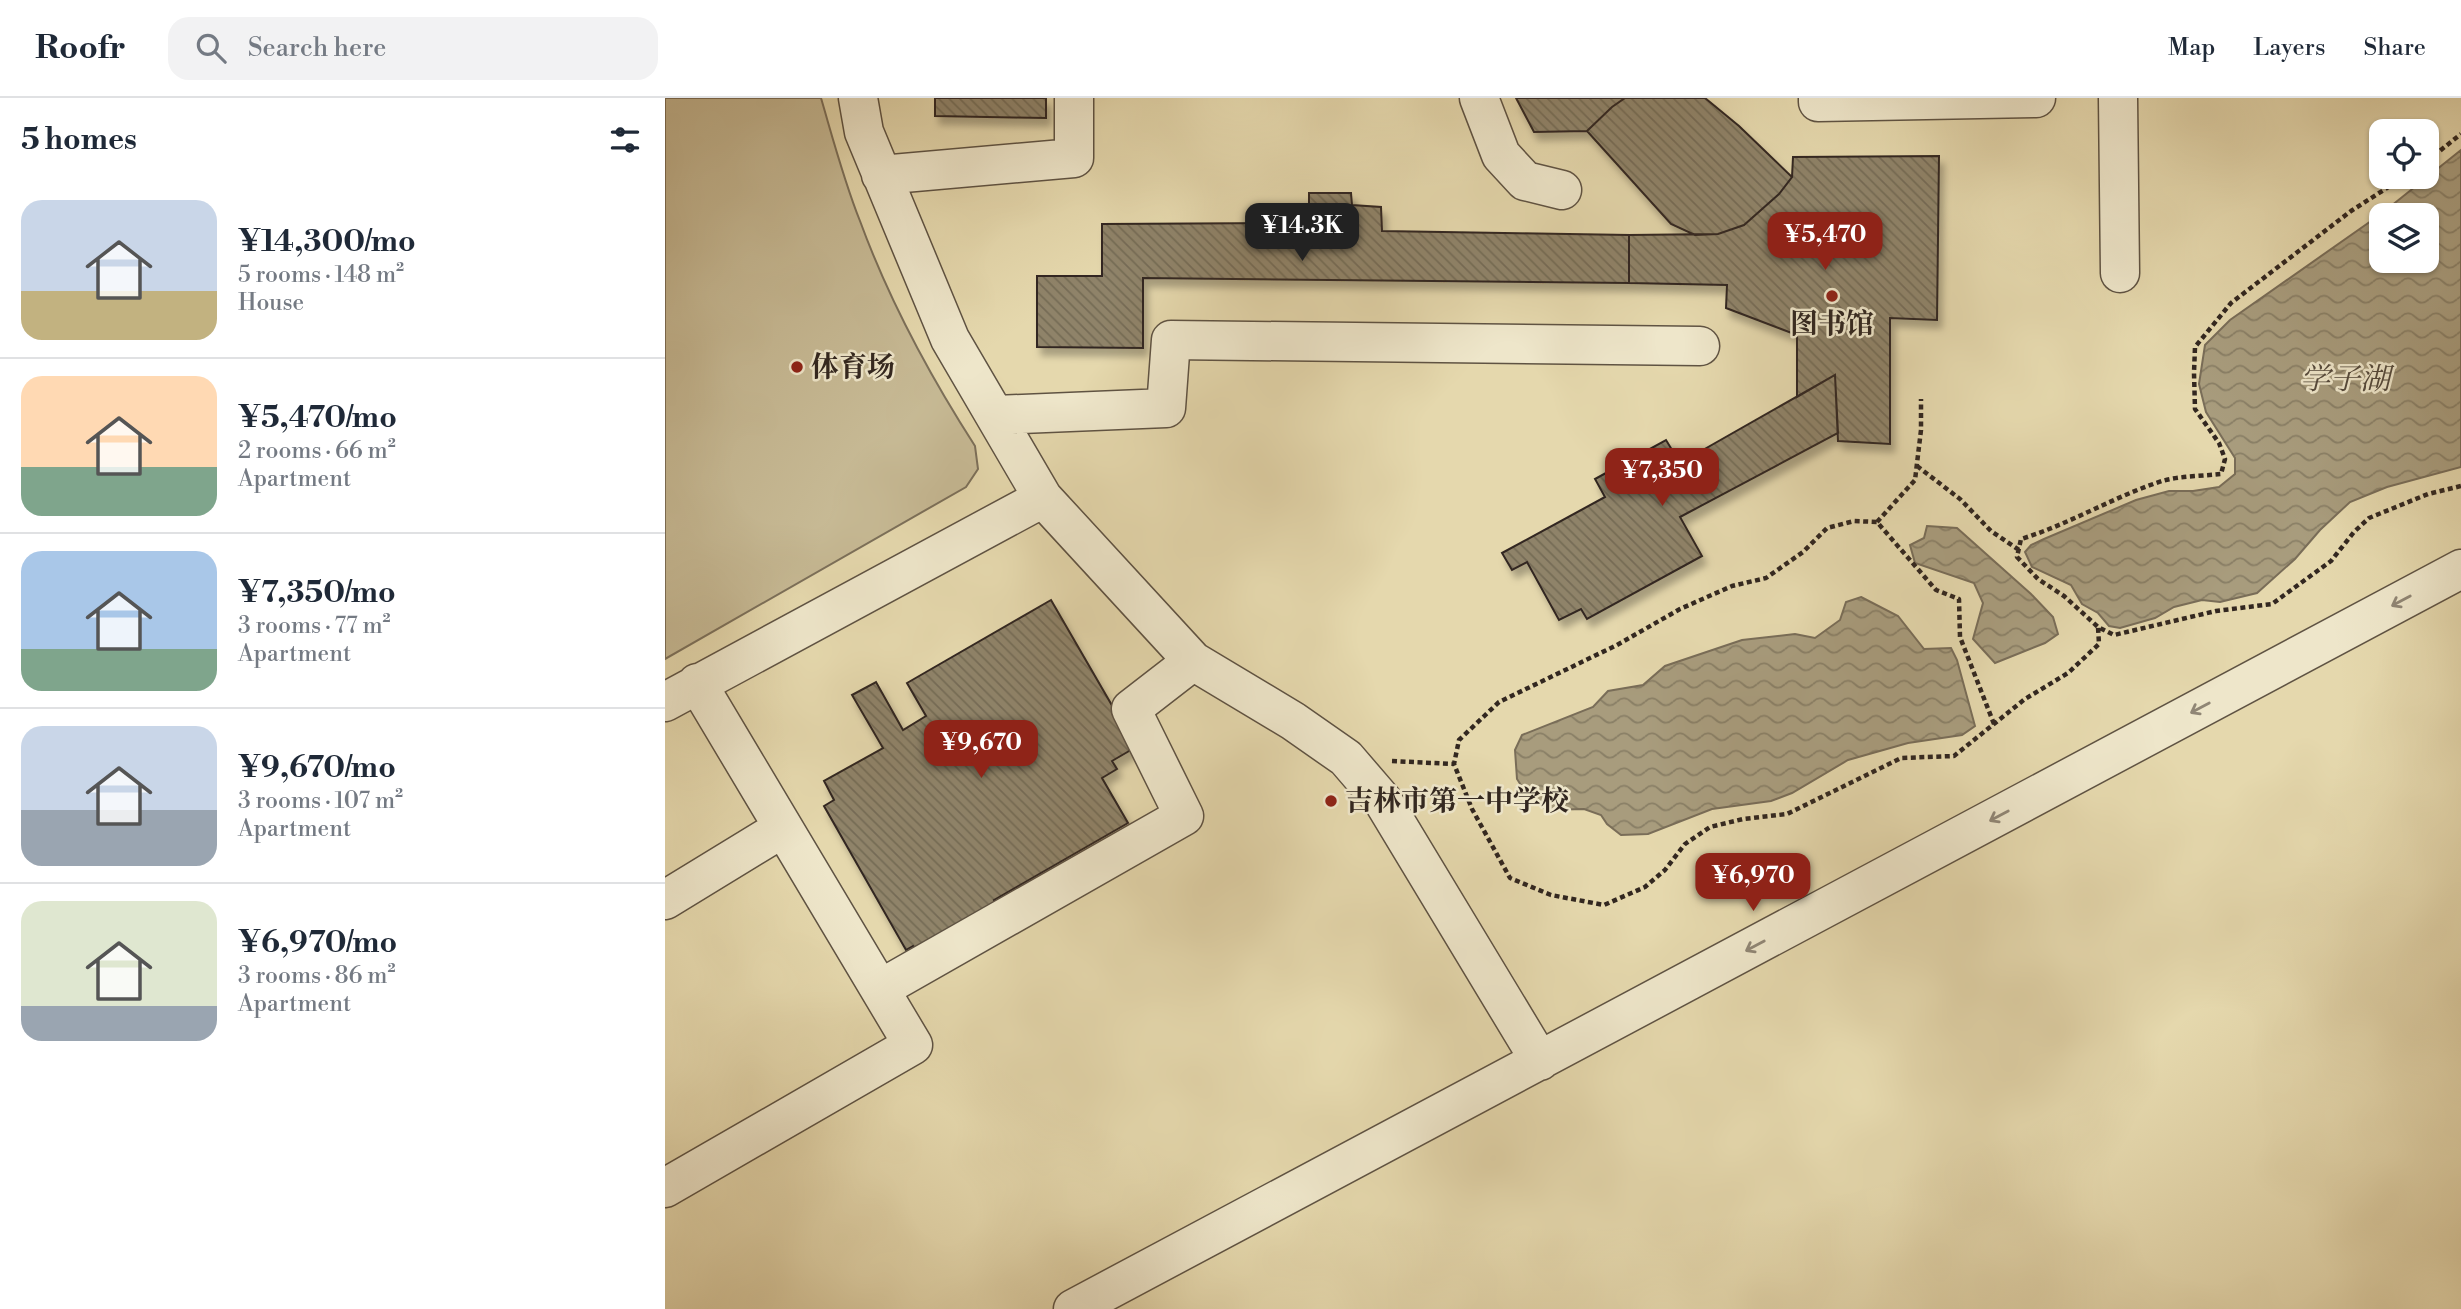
<!DOCTYPE html>
<meta charset="utf-8">
<style>
body{margin:0;font-family:"Libre Bodoni","Noto Serif SC",serif;background:#f2f2f3;color:#1f2937;height:100vh;display:flex;flex-direction:column;font-size:26px;white-space:nowrap}
*{box-sizing:border-box;margin:0}
p{font-size:23px;color:#747a83}
.icon{flex:none;width:38px;height:38px;fill:none;stroke:currentColor;stroke-width:2;stroke-linecap:round;stroke-linejoin:round}
.map{position:relative;flex:1;overflow:hidden}
.side{display:flex;flex-direction:column;background:#fff;width:665px}
.side>*{flex:none}
.fabs{position:absolute;left:1704px;top:21px;display:grid;gap:14px}
.fabs a{display:grid;place-items:center;width:70px;height:70px;border-radius:14px;background:#fff;box-shadow:0 2px 5px #0004;font-size:35px}
.price{position:absolute;translate:-50% -60px;padding:0 16px;border-radius:14px;background:#8f2418;color:#fff;font-size:23px;line-height:46px;filter:drop-shadow(0 2px 4px #0008)}
.price::after{content:'';position:absolute;left:50%;top:42px;width:21px;height:16px;margin-left:-10px;background:inherit;clip-path:polygon(0 0,100% 0,50% 100%)}
.price.current{background:#222;color:#fff}
ul{padding:0;list-style:none}
li{display:flex;align-items:center;gap:21px;height:175px;padding:0 21px}
li+li{border-top:2px solid #e0e1e3}
li span{display:grid;place-items:center;flex:none;width:196px;height:140px;border-radius:21px;color:#555}
li>.icon{margin-inline-start:auto}
span .icon{width:84px;height:84px;fill:#fffc;stroke-width:1}
li b{font-size:30px}
h2{display:flex;justify-content:space-between;align-items:center;height:84px;padding:0 21px;font-size:30px}
header{display:flex;align-items:center;gap:42px;box-sizing:border-box;height:98px;padding:0 35px;background:#fff;border-bottom:2px solid #e0e1e3}
header strong{font-size:33px}
nav{display:flex;gap:38px;margin-inline-start:auto;font-size:24px}
.search{width:490px;height:63px;background:#f2f2f3;display:flex;align-items:center;gap:18px;box-sizing:border-box;padding:0 24px;border-radius:21px;color:#747a83;font-size:26px}
main{display:flex;flex:1;min-height:0}
.map>svg:first-child{display:block}
</style>
<header>
<strong>Roofr</strong>
<div class="search"><svg class="icon" aria-label="search" viewBox="0 0 24 24"><circle cx="10" cy="10" r="6"/><path d="M15 15l6 6"/></svg>Search here</div>
<nav><a>Map</a><a>Layers</a><a>Share</a></nav>
</header>
<main>
<section class="side">
<h2>5 homes<svg class="icon" aria-label="filters" viewBox="0 0 24 24"><path d="M4 7h16M4 17h16"/><circle cx="9" cy="7" r="2"/><circle cx="15" cy="17" r="2"/></svg></h2>
<ul>
<li><span style="background:linear-gradient(#c9d6e8 65%,#c2b280 0)"><svg class="icon" aria-label="home" viewBox="0 0 24 24"><path d="M3 11l9-7 9 7M6 9v11h12V9"/></svg></span><div><b>¥14,300/mo</b><p>5 rooms · 148 m²</p><p>House</p></div></li>
<li><span style="background:linear-gradient(#ffd9b3 65%,#7fa58c 0)"><svg class="icon" aria-label="home" viewBox="0 0 24 24"><path d="M3 11l9-7 9 7M6 9v11h12V9"/></svg></span><div><b>¥5,470/mo</b><p>2 rooms · 66 m²</p><p>Apartment</p></div></li>
<li><span style="background:linear-gradient(#a9c7e8 70%,#7fa58c 0)"><svg class="icon" aria-label="home" viewBox="0 0 24 24"><path d="M3 11l9-7 9 7M6 9v11h12V9"/></svg></span><div><b>¥7,350/mo</b><p>3 rooms · 77 m²</p><p>Apartment</p></div></li>
<li><span style="background:linear-gradient(#c9d6e8 60%,#9aa5b1 0)"><svg class="icon" aria-label="home" viewBox="0 0 24 24"><path d="M3 11l9-7 9 7M6 9v11h12V9"/></svg></span><div><b>¥9,670/mo</b><p>3 rooms · 107 m²</p><p>Apartment</p></div></li>
<li><span style="background:linear-gradient(#dfe7d0 75%,#9aa5b1 0)"><svg class="icon" aria-label="home" viewBox="0 0 24 24"><path d="M3 11l9-7 9 7M6 9v11h12V9"/></svg></span><div><b>¥6,970/mo</b><p>3 rooms · 86 m²</p><p>Apartment</p></div></li>
</ul>
</section>
<div class="map">
<svg width="1796" height="1211" viewBox="0 0 1796 1211">
<defs>
<pattern id="water-waves" width="16" height="10" patternUnits="userSpaceOnUse" patternTransform="scale(1.75)"><rect width="16" height="10" fill="#a89c7d"/><path d="M0 5q4-4 8 0t8 0" fill="none" stroke="#897f66"/></pattern>
<pattern id="building-back-hatch" width="6" height="6" patternUnits="userSpaceOnUse" patternTransform="scale(1.75)"><rect width="6" height="6" fill="#8f8369"/><path d="M-1 5l2 2M0 0l6 6M5-1l2 2" fill="none" stroke="#756b56"/></pattern>
<filter id="shadow"><feDropShadow dx="4.5" dy="8" stdDeviation="3.5" flood-color="#0004"/></filter>
</defs>
<rect width="100%" height="100%" fill="#e5d8ad"/>
<filter id="stains"><feTurbulence type="fractalNoise" baseFrequency=".00286" numOctaves="4"/><feColorMatrix values="0 0 0 0 .2 0 0 0 0 .09 0 0 0 0 .02 0 0 0 .5 -.17"/></filter>
<radialGradient id="worn" r=".72"><stop offset=".6" stop-color="#630" stop-opacity="0"/><stop offset="1" stop-color="#630" stop-opacity=".3"/></radialGradient>
<!-- park -->
<path fill="#c7ba95" stroke="#7c705a" stroke-width="2" d="M0,0h156c12,41 23,83 39,123 29,79 70,155 115,225l3,23 -12,18 -301,172z"/>
<!-- water -->
<path fill="url(#water-waves)" stroke="#796d58" stroke-width="2" fill-rule="evenodd" d="M1796,52v317l-74,20 -37,15 -30,28 -25,29 -38,34 -37,9 -18,-2 -28,7 -19,11 -35,10 -11,-2 -11,-13 -16,-9 -11,-19 -39,-18 -7,-15 6,-7 13,-6 92,-39 33,-9h24l26,-4 16,-13v-16l-29,-46 -7,-28 6,-39 25,-25 151,-106zM1717,117h45v46h-45z
M1262,428l30,2 74,66 22,23 5,17 -13,9 -50,20 -22,-24 10,-36 -9,-20 -59,-20 -5,-18 14,-7z
M1196,499l37,19 26,33 27,-1 6,12 18,66 -13,9 -54,8 -60,17 -56,33 -21,8 -59,8 -64,25 -27,1 -14,-11 -6,-9 -17,-6 -37,1 -17,-11 -13,-20 -2,-29 7,-15 71,-28 15,-16 35,-6 22,-19 77,-26 53,-6 20,4 25,-18 6,-18z"/>
<!-- building -->
<path fill="url(#building-back-hatch)" stroke="#322720" stroke-width="2" filter="url(#shadow)" d="M270,0h111v20l-111,-2z
M851,0h109l-13,9 -25,24 -53,1z
M960,0h80l34,28 53,51 -13,17 -35,31 -26,9 -23,1 -24,-11 -84,-93 25,-24z
M1274,58l-2,164 -47,-2v126l-52,-3 -3,-66 -38,22v-62l-71,-27 1,-23 -98,-2v-48l89,-1 26,-9 35,-31 13,-17 1,-20z
M644,95h42l1,12 29,2 1,24 247,4v48l-486,-5v70l-106,-1v-71h65v-52l182,-1v-19h25z
M1170,277l3,58 -158,84 22,39 -115,63 -6,-10 -22,11 -32,-58 -15,8 -10,-17 103,-56 -10,-18 71,-39 14,23z
M386,502l85,147 -24,14 5,8 -15,9 26,45 -134,77 7,12 -80,46 -8,-12 -7,4 -82,-144 10,-6 -10,-19 59,-33 -31,-53 24,-13 27,48 23,-14 -19,-33z"/>
<g fill="none" stroke-linecap="round" stroke-linejoin="round">
<defs>
<path id="minor" d="M193,0l6,34 86,207 93,159 150,163 100,60 53,37 37,43 157,260
M814,0l22,57 24,26 37,9
M1153,0v4l218,-4
M1453,0l2,175
M216,77l193,-17v-60
M331,317l170,-7 5,-68 529,6
M0,604l378,-204
M0,802l118,-72
M215,891l304,-173 -53,-107 62,-48
M0,1090l248,-143 -216,-362
M408,1211l1388,-740"/>
</defs>
<!-- minor casing -->
<use href="#minor" stroke="#5f5343" stroke-width="41"/>
<!-- path -->
<path stroke="#322720" stroke-width="4.5" stroke-dasharray="5 3.5" stroke-linecap="butt" d="M1762,63l34,-27
M1739,79l-53,34 -120,92 -36,44 -1,26 1,36 24,34 6,16 -4,15c-19,2 -41,2 -59,7 -49,16 -92,43 -141,58l-4,18 21,22 26,17 34,31 16,8 102,-24 56,-7 59,-43 23,-29 15,-14 59,-24 33,-8
M1252,368l43,33 31,32 28,19
M1212,424l38,-42 6,-50v-31
M1329,626l-34,-87 -1,-38 -23,-9 -59,-68 -23,-1 -27,7 -24,24 -37,26 -34,8 -52,23 -63,36 -118,57 -40,38 -5,24 18,45 38,69 41,17 53,10 41,-18 20,-17 20,-26 25,-17 33,-8 44,-5 114,-56 53,-2 71,-57 43,-26 31,-29 -1,-17
M727,663l62,3"/>
<!-- minor -->
<use href="#minor" stroke="#eee6ca" stroke-width="38"/>
</g>
<!-- one-way arrows -->
<defs><path id="oneway-shaft" d="M-6 0H5M1.5-3L5.5 0L1.5 3" fill="none" stroke-width="1.6" stroke-linecap="round" stroke-linejoin="round" transform="scale(1.75)"/></defs>
<g stroke="#908675">
<use href="#oneway-shaft" transform="translate(1736 503) rotate(152)"/>
<use href="#oneway-shaft" transform="translate(1535 610) rotate(152)"/>
<use href="#oneway-shaft" transform="translate(1334 718) rotate(152)"/>
<use href="#oneway-shaft" transform="translate(1090 848) rotate(152)"/>
</g>
<!-- markers -->
<g fill="#8f2418" stroke="#eee6ca" stroke-width="2.5">
<circle cx="1167" cy="198" r="7"/>
<circle cx="132" cy="269" r="7"/>
<circle cx="666" cy="703" r="7"/>
</g>
<g text-anchor="middle" dominant-baseline="central" stroke-width="5" stroke-linejoin="round" paint-order="stroke">
<!-- poi labels -->
<g font-size="28" font-weight="bold" fill="#322720" stroke="#eee6ca" text-anchor="start">
<text x="1167" y="226" text-anchor="middle">图书馆</text>
<text x="146" y="269">体育场</text>
<text x="680" y="703">吉林市第一中学校</text>
</g>
<!-- water labels -->
<g font-size="30" font-style="italic" fill="#554a3c" stroke="#eee6ca">
<text x="1680" y="282">学子湖</text>
</g>
</g>
<rect width="100%" height="100%" filter="url(#stains)"/>
<rect width="100%" height="100%" fill="url(#worn)"/>
</svg>
<div class="fabs">
<a><svg class="icon" aria-label="locate" viewBox="0 0 24 24"><circle cx="12" cy="12" r="6"/><path d="M12 2v4M12 18v4M2 12h4M18 12h4"/></svg></a>
<a><svg class="icon" aria-label="layers" viewBox="0 0 24 24"><path d="M12 4l9 5-9 5-9-5zM3 14l9 5 9-5"/></svg></a>
</div>
<b class="price current" style="left:637px;top:165px">¥14.3K</b>
<b class="price" style="left:1160px;top:174px">¥5,470</b>
<b class="price" style="left:997px;top:410px">¥7,350</b>
<b class="price" style="left:316px;top:682px">¥9,670</b>
<b class="price" style="left:1088px;top:815px">¥6,970</b>
</div>
</main>
